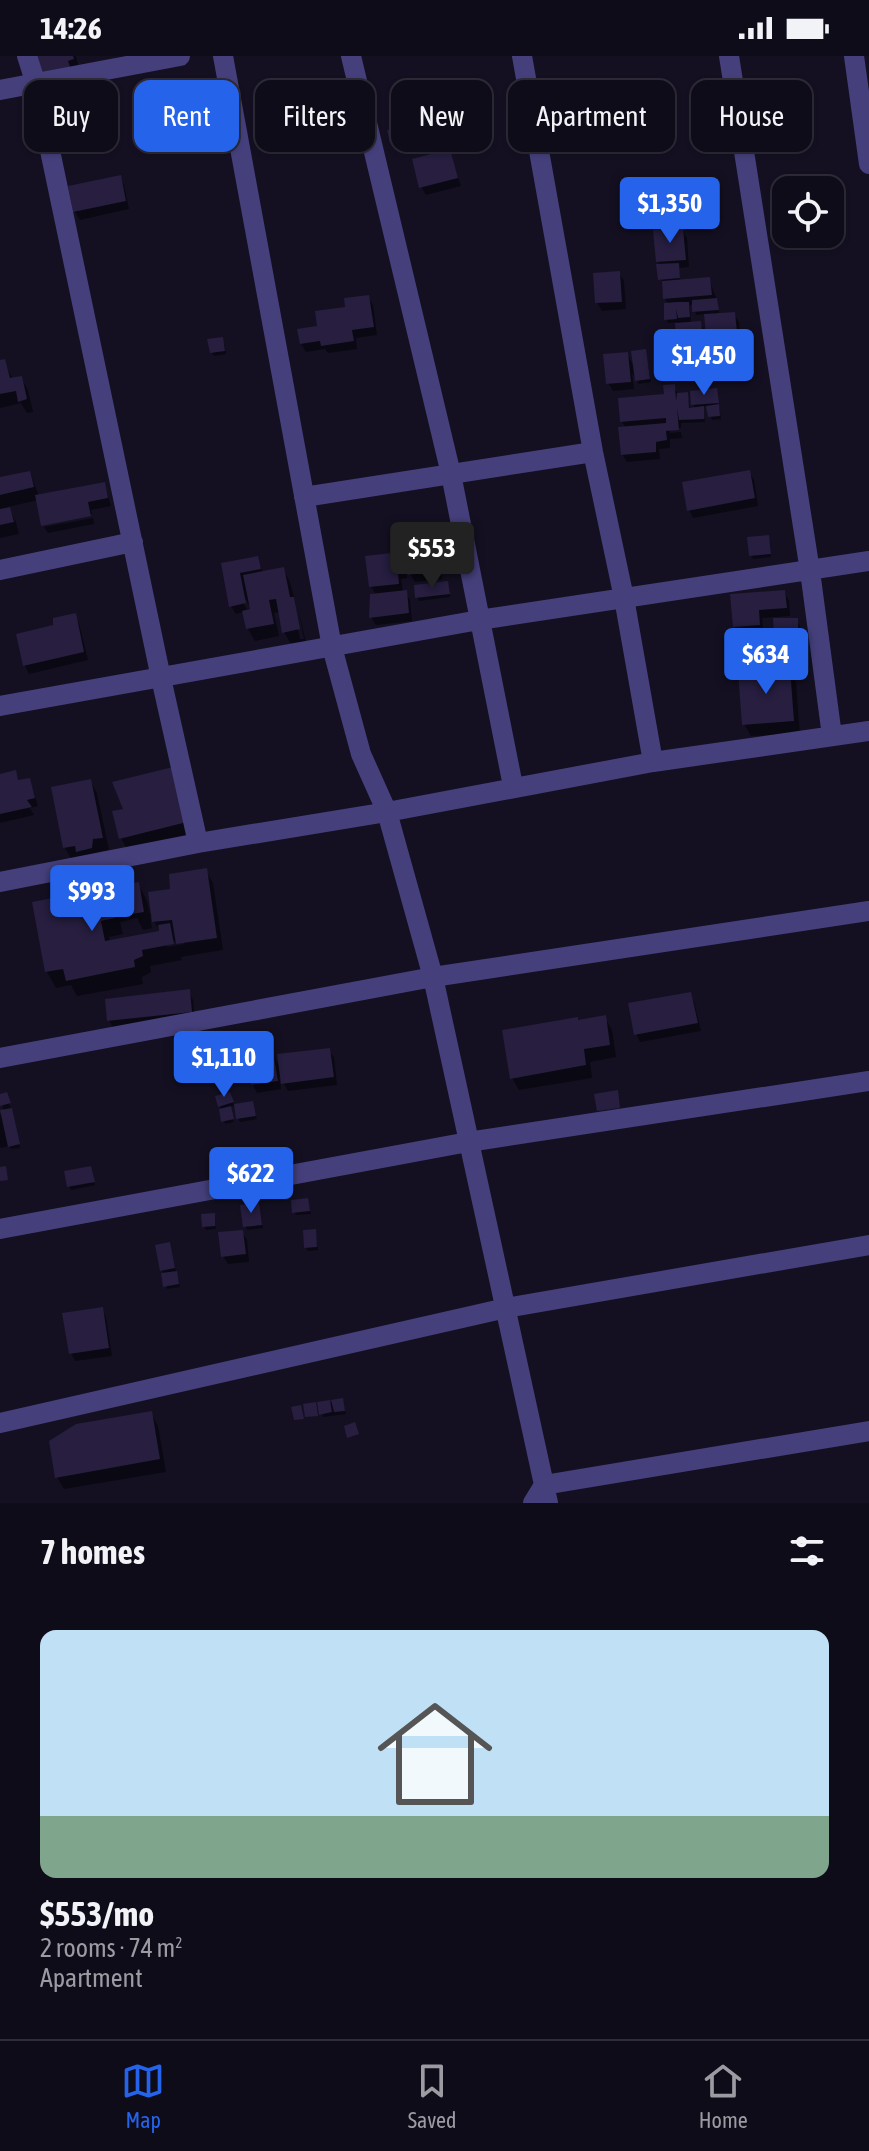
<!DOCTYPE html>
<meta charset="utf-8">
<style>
body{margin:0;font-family:"Asap Condensed",sans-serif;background:#1d1a27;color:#f1f3f6;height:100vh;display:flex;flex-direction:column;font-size:30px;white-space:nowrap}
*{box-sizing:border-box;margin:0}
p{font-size:26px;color:#9b9ba2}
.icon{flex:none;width:44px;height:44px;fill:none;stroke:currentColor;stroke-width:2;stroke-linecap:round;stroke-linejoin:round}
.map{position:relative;height:1447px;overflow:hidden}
.drawer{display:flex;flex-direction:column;background:#0f0c1a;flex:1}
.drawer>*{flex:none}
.hud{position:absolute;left:24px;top:24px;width:822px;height:72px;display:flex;gap:16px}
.fabs{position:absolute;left:772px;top:120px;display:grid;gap:16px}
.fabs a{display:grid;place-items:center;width:72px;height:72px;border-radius:16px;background:#0f0c1a;box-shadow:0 2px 6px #0004,0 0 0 2px #2f2c39;font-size:40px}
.price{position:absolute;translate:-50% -68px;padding:0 18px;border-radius:8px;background:#2563eb;color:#fff;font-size:26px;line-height:52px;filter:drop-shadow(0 2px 4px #0008)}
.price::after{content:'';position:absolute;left:50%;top:48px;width:24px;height:18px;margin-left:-12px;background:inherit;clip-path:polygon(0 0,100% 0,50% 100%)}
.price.selected{background:#222;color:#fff}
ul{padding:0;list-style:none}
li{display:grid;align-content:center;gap:16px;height:424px;padding:0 40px}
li+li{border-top:2px solid #2f2c39}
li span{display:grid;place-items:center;height:248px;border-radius:16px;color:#555}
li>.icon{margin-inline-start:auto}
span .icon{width:144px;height:144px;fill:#fffc;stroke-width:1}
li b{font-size:34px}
h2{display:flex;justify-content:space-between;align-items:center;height:96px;padding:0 40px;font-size:34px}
.chip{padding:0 28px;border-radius:16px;background:#0f0c1a;box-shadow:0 2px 6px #0004,0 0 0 2px #2f2c39;font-size:28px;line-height:72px}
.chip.selected{background:#2563eb;color:#fff}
.status{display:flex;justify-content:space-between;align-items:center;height:56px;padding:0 40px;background:#0f0c1a;direction:ltr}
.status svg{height:22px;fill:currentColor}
.tab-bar{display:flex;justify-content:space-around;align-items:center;height:112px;border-top:2px solid #2f2c39;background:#0f0c1a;font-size:22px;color:#9b9ba2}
.tab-bar a{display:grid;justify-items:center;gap:4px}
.tab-bar .selected{color:#2563eb}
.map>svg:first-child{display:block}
</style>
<div class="status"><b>14:26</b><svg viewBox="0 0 49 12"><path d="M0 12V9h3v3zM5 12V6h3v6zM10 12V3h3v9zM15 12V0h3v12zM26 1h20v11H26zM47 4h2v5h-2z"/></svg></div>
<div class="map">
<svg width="869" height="1447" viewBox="0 0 869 1447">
<rect width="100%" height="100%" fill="#141022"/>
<!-- shadow -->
<path fill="#0007" fill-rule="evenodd" d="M33,0h43l4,16z
M426,71l3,15 -21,5 -2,-3z
M449,96l12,34 -35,9 -5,-8z
M120,121l4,8 5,24 -49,11 -5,-8 -5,-25z
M682,174l5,8 2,29 -10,1 1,14 29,-3 9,24 1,12 15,-1 5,8 2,29 -27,2 -8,-14 1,16 -23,2 -5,-8 -2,-27 -9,1 -2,-4 3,-14 -4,-6 -1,-17 -4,-3v-13l-2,-5zM694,248l2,11 10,-1 2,23 -8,-14 -9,1 -1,-19z
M619,217l5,8 2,28 -24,2 -5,-9z
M368,241l5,8 4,30 -21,3 1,11 -29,4 -3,-4 -19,3 -5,-8 18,-16z
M224,287l2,11 -12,2 -2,-3z
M627,298l8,14 11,-14 5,28 -12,2 -7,-11 2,16 -21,2 -5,-8z
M727,304l3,17 -15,1 -2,-4z
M4,305l9,19 8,-2 7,12 5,22 -6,1 -6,-10 -21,5v-46z
M706,307l2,17 -30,2 -2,-3z
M674,331l4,7h9l3,15h6l-3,-5 23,-14 5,29 -9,1 -4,-14 -6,1 3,15 -24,1v5l-11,1v4l11,-1 1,6 -12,1v9l-11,1 1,10 -33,3 -5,-8 4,-26 -4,-6 44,-26z
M749,416l5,8 4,26 -65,12 -4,-8z
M30,417l9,23 65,-12 7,22 -20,4 1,4 -49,10 -5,-24 -30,7 8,15 3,12 -19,4v-59z
M93,462l1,6 -46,9 -4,-6z
M770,485l1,16 -18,2 -2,-4z
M435,493l5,8 2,22 -27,3 -5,-8z
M400,498l5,8 2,16 -6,1 2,13h2l5,8 2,21 -36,4 -5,-8 5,-22 -5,-9z
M257,502l6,15 20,-4 7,13 6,23 -4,-4 8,38h4l-6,-31 8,34 -15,2 -7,-12 -4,-20 -6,1 5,23 -24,5 -7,-12 -4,-17 -8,2 -5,-8 -8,-42zM242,538l11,17h-5l-9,-15z
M449,530l1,11 -31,4 -2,-4z
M784,536l5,9 1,15 -28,2 2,18h12l21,-16 4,8 1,39h-14l8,15 4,52 -49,2 -7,-12 21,-56h-20l-4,-8 -1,-25 -5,-9z
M75,559l4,8 9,37 -59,14 -4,-8 29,-39z
M172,713l20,66 -64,16 -7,-13 5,-28z
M15,717l5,9 10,-2 8,26 -8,2 4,7 -34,8v-47z
M90,725l7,12 12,57 -10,2 -1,9 -26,-1 -7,-12z
M206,815l7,12 10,67 -42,7 1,3 -32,6 1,6 -9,5 1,7 -66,12 -6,-11 -15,3 -9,-16 -13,-68 104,-20 9,17 3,13 3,-1 20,-23zM150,859l11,18 -51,9 -1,-5 14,-3 -3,-12 17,-4 6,12 9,-2zM184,884v4l-17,3v-4z
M189,936l4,8 2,20 -82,8 -4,-8z
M689,938l5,8 7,29 -61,11 -4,-8z
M605,962l7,12 4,27 -26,5 2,16 -73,12 -7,-12 66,-56z
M329,994l5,8 3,27 -49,6 -9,-15 2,13 -24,4 -4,-8 -5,-28 24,-4 9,16z
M0,1040l8,2 12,50 -9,1 -2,-3 -9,2v-35l2,3 2,-4z
M231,1042l3,8 -5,1 5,15 -9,2 -5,-18z
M252,1047l5,16 -17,3 -2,-4z
M90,1112l5,17 -24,5 -2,-3z
M307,1144l4,14 -15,1 -2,-3z
M258,1149l5,23 -16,2 -2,-4z
M213,1160l3,13 -10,1 -2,-4z
M315,1175l3,19 -10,1 -2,-3z
M242,1176l5,8 2,22 -21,2 -5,-8z
M169,1188l11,43 -13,2 -5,-19z
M102,1253l4,8 6,39 -37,5 -4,-8z
M342,1344l4,14 -23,3 -3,-13z
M151,1357l7,13 8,46 -102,17 -7,-12z"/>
<!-- building -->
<path fill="#271e40" d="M31,0h42l1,3 -6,2 3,8 -34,9z
M425,66l3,17 -24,5 -3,-18z
M399,72l2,13 -11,2 -3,-13z
M450,93l8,29 -39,10 -7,-29z
M121,119l5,26 -53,11 -5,-26z
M683,172l3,32 -30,2 -3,-32z
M679,207l1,15 -22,2 -2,-16z
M620,215l2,31 -27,1 -2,-30z
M710,221l2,18 -49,4 -1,-18z
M369,239l5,32 -22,3 2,11 -33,5 -1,-5 -20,3 -3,-15 20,-3 -2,-15 30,-4 -1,-9z
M717,242l2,12 -27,2v-12z
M677,246h12l1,15 -12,1 -2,-9 1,10 -13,1v-17z
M735,256l3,31 -31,2 -3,-31z
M701,265l3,26 -27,2 -2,-26z
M223,281l2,14 -15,2 -3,-14z
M646,293l4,30 -15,2 -4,-30z
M628,296l3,30 -25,2 -3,-30z
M728,301l1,17 -18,1 -1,-16z
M5,303l5,19 12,-2 5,23 -9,3 -2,-11 -16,3v-34z
M707,305l1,16 -34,2 -1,-16z
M675,328l1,17 1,-8 11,-1 1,16 15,-2v13l-25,1 -2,-12 2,22 -13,1 1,9 -11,2v10l-35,3 -3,-28 48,-4v-5l-46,4 -2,-24 46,-4 -1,-9z
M717,332l2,15 -28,2 -1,-14z
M719,348l1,12 -12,1 -2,-11z
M750,414l5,28 -68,13 -5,-29z
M30,415l4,16 -34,8v-18z
M105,426l3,16 -20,4 3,14 -50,10 -6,-31z
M10,451l4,15 -14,3v-16z
M769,479l2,19 -22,2 -2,-19z
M436,491l3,24 -31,4 -2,-25z
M401,496l3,19h-6l1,13 -30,3 -4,-31z
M258,500l3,13 -21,4 6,30 -17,4 -8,-44z
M284,511l6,30h4l6,32 -18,4 -6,-34 -7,1 5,24 -28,5 -4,-18 8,-2 -7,-34z
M448,525l2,13 -35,4 -1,-13z
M407,534l2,23 -40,5 1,-24z
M785,534l2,18 -28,2 1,15 -27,2 -3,-33z
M76,557l8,39 -61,14 -7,-32 37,-9v-7z
M773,562h25l1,41 -60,2 -1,-26 36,-1z
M790,612l4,53 -52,4 -4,-54z
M173,711l14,55 -68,17 -7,-28 11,-2 -11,-27z
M16,714l2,10 12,-2 5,20 -8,2 5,7 -32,7v-40z
M91,723l12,59 -10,1 -1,9 -16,4 -1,-6 -12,2 -12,-61z
M207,812l10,70 -41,6 -4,-24 -20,2 -4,-30 22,-3 -1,-15z
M139,826l5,30 -12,2 -2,-12 -18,3 3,13 -14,3 4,20 54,-10 -1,-6 12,-2 4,21 -32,6 1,6 -9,4 1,7 -69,14 -3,-12 -18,3 -13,-70z
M190,933l2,23 -85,9 -2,-22z
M691,936l7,31 -64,12 -6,-32z
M606,959l4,30 -26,4 2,16 -76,14 -8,-49 76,-13v3z
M330,992l4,29 -53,7 -4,-30z
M273,995l5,30 -27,4 -5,-30z
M618,1034l2,18 -23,3 -3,-17z
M7,1036l4,11 -11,3v-12z
M230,1036l4,10 -16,5 -3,-11z
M253,1045l3,15 -20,3 -2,-15z
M231,1050l3,13 -13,3 -2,-13z
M12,1052l8,36 -12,3 -8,-37z
M6,1110l2,14 -8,1v-14z
M91,1110l4,16 -28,5 -3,-16z
M308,1142l2,13 -18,2 -1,-13z
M259,1147l3,22 -19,2 -3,-22z
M215,1157v13l-13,1 -1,-13z
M316,1173l1,18 -13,1 -1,-18z
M243,1174l3,24 -25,3 -3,-25z
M170,1186l5,26 -15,3 -5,-26z
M177,1215l2,13 -16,3 -2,-14z
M103,1251l6,41 -40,6 -7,-41z
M343,1342l2,13 -11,1 -3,-12z
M330,1344l2,12 -13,3 -2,-13z
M316,1346l2,14 -13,1 -2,-13z
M301,1349l3,14 -10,1 -3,-13z
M152,1355l8,48 -105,19 -6,-37 27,-17z
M355,1366l4,12 -12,4 -3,-12z"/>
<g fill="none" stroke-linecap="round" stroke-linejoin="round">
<!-- minor -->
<path stroke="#45407c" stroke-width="20" d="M27,0l9,28 125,594 37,165
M223,0l109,591 29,107 26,58 46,165 115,526
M351,0l100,418 62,312
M522,0l71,396 31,146 29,164
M729,0l81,515 22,165
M854,0l15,108
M0,34l180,-34
M304,441l289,-45
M0,514l133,-28
M0,650l479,-86 390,-59
M0,826l198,-39 189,-31 266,-50 216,-31
M0,1002l433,-81 436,-66
M0,1173l468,-87 401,-61
M0,1367l506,-115 363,-63
M533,1447l11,-18 325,-54"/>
</g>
</svg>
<div class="fabs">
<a><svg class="icon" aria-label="locate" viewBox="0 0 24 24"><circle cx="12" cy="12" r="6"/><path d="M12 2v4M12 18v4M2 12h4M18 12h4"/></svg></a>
</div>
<b class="price" style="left:670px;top:189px">$1,350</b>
<b class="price" style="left:704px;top:341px">$1,450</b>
<b class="price selected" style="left:432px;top:534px">$553</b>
<b class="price" style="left:766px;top:640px">$634</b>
<b class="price" style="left:92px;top:877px">$993</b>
<b class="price" style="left:224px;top:1043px">$1,110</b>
<b class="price" style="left:251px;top:1159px">$622</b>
<div class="hud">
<a class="chip">Buy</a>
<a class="chip selected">Rent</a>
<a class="chip">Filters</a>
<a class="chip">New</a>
<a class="chip">Apartment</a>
<a class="chip">House</a>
</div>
</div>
<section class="drawer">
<h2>7 homes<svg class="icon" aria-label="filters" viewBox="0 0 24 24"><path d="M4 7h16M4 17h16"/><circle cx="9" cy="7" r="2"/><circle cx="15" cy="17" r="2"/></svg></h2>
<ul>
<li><span style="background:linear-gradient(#bfe0f5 75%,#7fa58c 0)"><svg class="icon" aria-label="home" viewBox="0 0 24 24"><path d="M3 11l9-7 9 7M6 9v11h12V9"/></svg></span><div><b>$553/mo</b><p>2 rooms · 74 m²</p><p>Apartment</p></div></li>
</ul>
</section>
<nav class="tab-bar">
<a class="selected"><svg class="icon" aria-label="map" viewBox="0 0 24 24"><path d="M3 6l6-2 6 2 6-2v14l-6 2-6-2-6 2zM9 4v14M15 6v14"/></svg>Map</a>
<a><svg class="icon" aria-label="saved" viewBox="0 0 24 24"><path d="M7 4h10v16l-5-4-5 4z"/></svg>Saved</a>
<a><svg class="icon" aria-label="home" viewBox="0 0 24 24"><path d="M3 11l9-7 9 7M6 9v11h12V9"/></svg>Home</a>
</nav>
